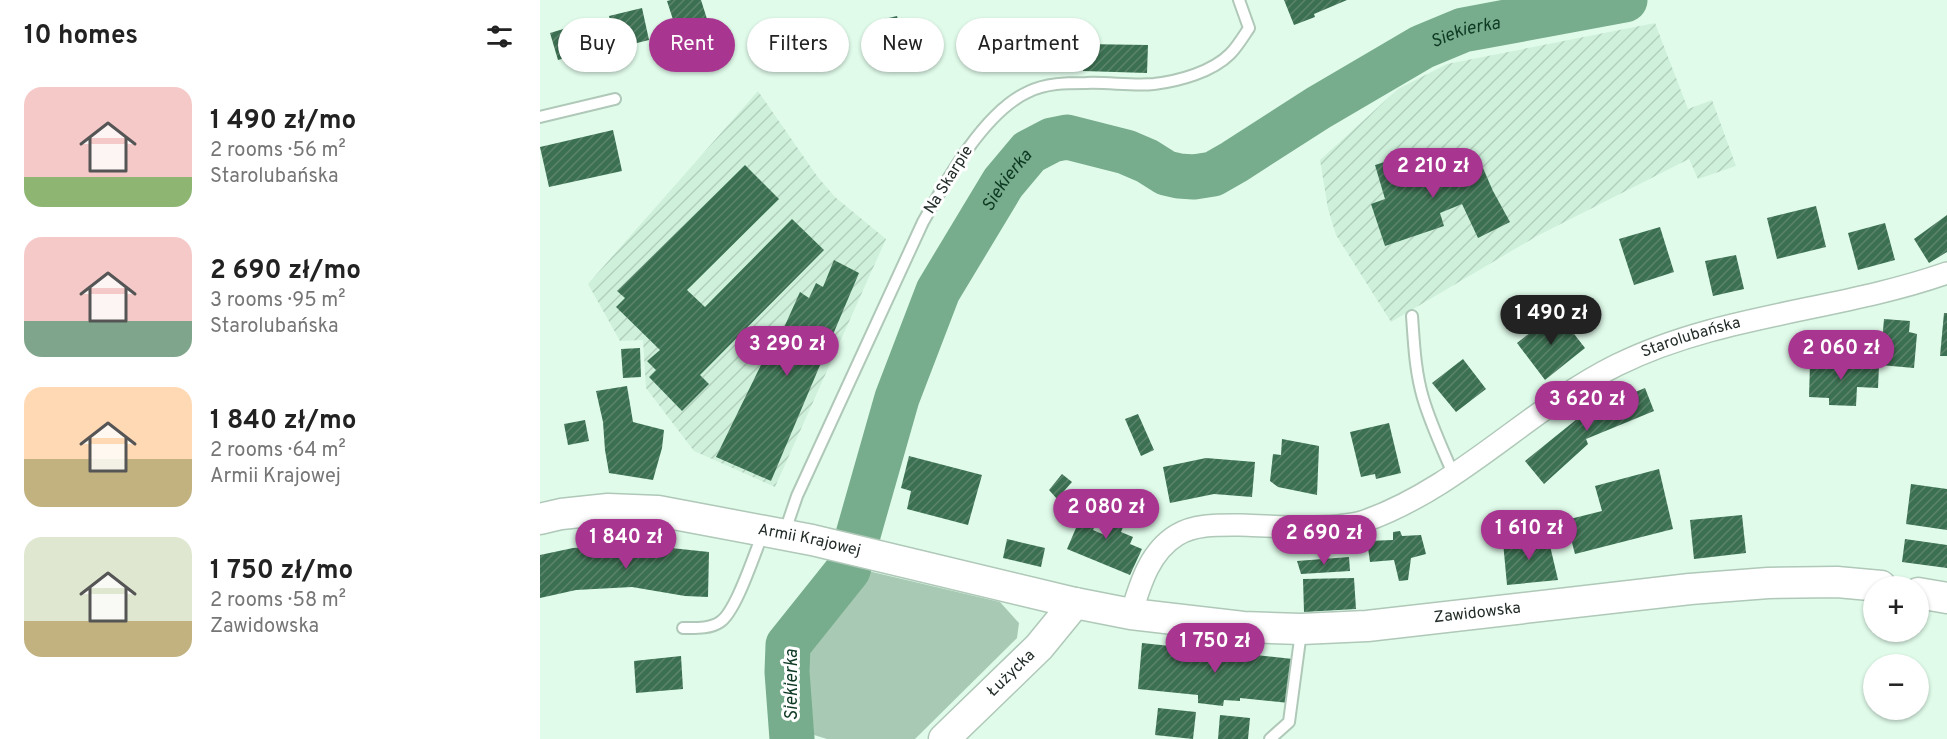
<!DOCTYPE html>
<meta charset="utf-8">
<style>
body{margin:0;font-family:Overpass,sans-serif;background:#f6f6f6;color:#222;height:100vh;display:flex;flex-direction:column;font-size:22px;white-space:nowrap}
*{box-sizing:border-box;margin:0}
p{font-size:20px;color:#767676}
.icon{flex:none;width:33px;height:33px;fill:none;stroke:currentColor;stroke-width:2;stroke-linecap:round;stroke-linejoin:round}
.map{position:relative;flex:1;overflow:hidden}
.side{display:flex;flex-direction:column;background:#fff;width:540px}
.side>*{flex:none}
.banner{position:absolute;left:18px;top:18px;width:570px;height:54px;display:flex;gap:12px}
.fabs{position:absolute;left:1323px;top:576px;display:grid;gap:12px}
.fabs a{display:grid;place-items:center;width:66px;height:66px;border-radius:50%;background:#fff;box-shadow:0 2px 4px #0004;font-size:30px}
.price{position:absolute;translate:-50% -51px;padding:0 14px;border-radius:21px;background:#a83590;color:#fff;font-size:20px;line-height:39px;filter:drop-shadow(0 2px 3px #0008)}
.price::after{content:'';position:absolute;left:50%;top:36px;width:18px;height:14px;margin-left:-9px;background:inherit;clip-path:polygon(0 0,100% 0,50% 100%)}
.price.selected{background:#222;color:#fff}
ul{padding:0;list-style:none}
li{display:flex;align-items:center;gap:18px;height:150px;padding:0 24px}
li span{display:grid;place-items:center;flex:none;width:168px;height:120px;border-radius:18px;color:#555}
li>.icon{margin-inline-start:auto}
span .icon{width:72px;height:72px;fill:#fffc;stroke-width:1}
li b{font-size:26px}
h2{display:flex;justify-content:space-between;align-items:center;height:72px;padding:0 24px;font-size:26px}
.pill{padding:0 21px;border-radius:27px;background:#fff;box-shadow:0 2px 4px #0004;font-size:21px;line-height:54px}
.pill.selected{background:#a83590;color:#fff}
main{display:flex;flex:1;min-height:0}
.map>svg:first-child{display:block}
</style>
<main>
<section class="side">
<h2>10 homes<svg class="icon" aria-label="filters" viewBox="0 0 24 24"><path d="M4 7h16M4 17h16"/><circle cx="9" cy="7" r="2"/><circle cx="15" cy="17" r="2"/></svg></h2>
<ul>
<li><span style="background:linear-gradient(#f6c9c9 75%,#8fb573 0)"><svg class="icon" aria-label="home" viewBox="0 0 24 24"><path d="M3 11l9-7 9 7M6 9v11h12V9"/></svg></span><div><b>1 490 zł/mo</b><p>2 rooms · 56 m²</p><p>Starolubańska</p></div></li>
<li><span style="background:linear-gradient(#f6c9c9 70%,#7fa58c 0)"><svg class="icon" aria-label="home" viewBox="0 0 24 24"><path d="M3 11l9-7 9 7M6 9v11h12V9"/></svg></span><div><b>2 690 zł/mo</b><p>3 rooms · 95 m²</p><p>Starolubańska</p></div></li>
<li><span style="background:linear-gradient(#ffd9b3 60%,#c2b280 0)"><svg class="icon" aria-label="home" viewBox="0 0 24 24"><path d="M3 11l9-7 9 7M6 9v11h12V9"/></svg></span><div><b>1 840 zł/mo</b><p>2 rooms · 64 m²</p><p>Armii Krajowej</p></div></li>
<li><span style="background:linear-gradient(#dfe7d0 70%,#c2b280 0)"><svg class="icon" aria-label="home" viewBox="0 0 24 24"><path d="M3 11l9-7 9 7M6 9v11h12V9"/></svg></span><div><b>1 750 zł/mo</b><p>2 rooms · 58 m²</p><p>Zawidowska</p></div></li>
</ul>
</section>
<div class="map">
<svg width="1407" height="739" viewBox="0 0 1407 739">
<defs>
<pattern id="industrial-furrows" width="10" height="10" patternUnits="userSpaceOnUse" patternTransform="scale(1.5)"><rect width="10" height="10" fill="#cff1db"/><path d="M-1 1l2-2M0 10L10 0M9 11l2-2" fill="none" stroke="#b1cfbc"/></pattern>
<pattern id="building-hatch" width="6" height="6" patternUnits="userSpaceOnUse" patternTransform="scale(1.5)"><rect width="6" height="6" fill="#3c7052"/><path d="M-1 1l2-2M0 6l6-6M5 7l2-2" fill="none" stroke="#5c846d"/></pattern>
</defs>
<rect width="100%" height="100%" fill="#e0fbea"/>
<!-- industrial -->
<path fill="url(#industrial-furrows)" d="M1115,23l33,86 24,-9 24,66 -38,13 -9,-20 -152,77 -146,86 -55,-87 -8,-26 -8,-49 78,-71 49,-25z
M218,91l59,85 18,21 51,42 -111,248 -81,-36 -48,-63 -3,-48 -23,1 -32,-57z"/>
<!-- green -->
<path fill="#a8cab4" d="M328,571l132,31 19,21 -2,15 -102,101h-88l-13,-4 -7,-80z"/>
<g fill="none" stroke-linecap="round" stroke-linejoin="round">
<!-- river -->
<path stroke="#77ac8c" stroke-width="45" id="s1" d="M252,739l-5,-67 1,-27 60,-75 49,-172 41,-107 65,-108 26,-31 23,-12 15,-3 59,15 21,9 19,12 13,3 15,1 19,-3 21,-12 84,-54 104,-61 41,-17 162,-30"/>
</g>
<!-- building -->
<path fill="url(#building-hatch)" d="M131,0h30l6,19 -31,10 -9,-28z
M744,0h63l-33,14 1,3 -21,8z
M102,8l7,32 -32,8 -8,-32z
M357,16l9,34 -15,5 -11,-35z
M40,24l8,28 -30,8 -8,-27z
M543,44l65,1 -1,28 -64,-2z
M73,130l9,41 -73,16 -9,-40z
M877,152l9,24 53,-17 14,32 17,31 -32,16 -16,-34 -22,9 4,13 -59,20 -14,-42 14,-5 -10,-34z
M205,165l34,34 -92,91 18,17 87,-88 32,31 -124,125 9,9 -27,27 -33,-34 7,-7 -9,-9 13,-11 -44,-43 9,-9 -8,-7z
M1276,206l10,41 -49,12 -10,-41z
M1407,215v37l-18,11 -15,-24z
M1345,223l10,37 -37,10 -10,-37z
M1120,227l14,45 -40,13 -15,-46z
M1196,255l8,34 -31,7 -8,-35z
M294,260l25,13 -88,208 -55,-24 62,-127 4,2 18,-40 9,6 7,-15 7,4z
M1017,312l28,36 -40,32 -28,-37z
M1404,313h3v43h-7z
M1344,319l26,2 -1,11 8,2 -3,34 -34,-3z
M100,348l1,29 -18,1 -2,-29z
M1291,358h13v7l35,1 -1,22 -21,-1 -1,19 -27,-1v-7l-20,-1 1,-33 21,1z
M923,359l23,30 -30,23 -24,-29z
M87,386l6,36 31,8 -2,18 -9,32 -44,-7 -4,-23 -2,-28 -7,-31z
M1105,388l9,23 -68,28 2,5 -44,40 -19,-23 52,-42 -1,-3z
M598,414l16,36 -13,6 -16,-37z
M45,420l4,21 -21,4 -4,-21z
M849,423l12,50 -25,6 -1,-5 -14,3 -11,-45z
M742,439l37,7 -2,49 -39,-8 -8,-6 3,-27 8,1z
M369,456l73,19 -14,50 -61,-16 4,-18 -10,-3z
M666,458l49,4 -3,35 -38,-3 -44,9 -7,-36z
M1119,469l14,60 -98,25 -9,-34 36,-9 -7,-25z
M522,474l10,8 -15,17 -8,-9z
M1371,484l36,5v41l-41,-6z
M558,498l31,15 -8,19 12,5 -3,7 12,5 -12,26 -63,-26 15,-35 15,7 -4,9 14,6 6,-12 -10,-4 2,-4 -12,-7z
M1202,515l4,38 -52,6 -4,-39z
M860,531l2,5 19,-1 5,19 -15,4 -3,22 -9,1 -5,-21 -24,2 -3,-21 26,-1v-8z
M1008,537l10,43 -51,5 -4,-43z
M467,539l38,9 -4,19 -38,-9z
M1365,539l42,6v23l-45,-6z
M93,544l76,8 -1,45 -23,-1 -53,-9 -56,3 -36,8v-43l33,-7z
M809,557l1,14 -49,3 -4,-13z
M814,578l2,31 -52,3 -1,-33z
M602,643l151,16 -4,44 -49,-5v3l-16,-1 -1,6 -25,-3v-8l-60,-6z
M141,656l2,33 -47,4 -2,-32z
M618,708l38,4 -3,27 -38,-4z
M680,715l30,3 -2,21h-30z"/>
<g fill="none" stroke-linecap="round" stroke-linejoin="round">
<defs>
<path id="lane" d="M0,117l75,-18
M872,316c2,27 3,55 11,82 8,27 20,52 31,78
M244,534l13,-38 126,-274c23,-41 61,-110 105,-130 18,-9 38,-9 58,-9 22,-1 46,3 68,1 25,-3 58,-12 76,-30 7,-7 13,-17 19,-26l-10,-28
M143,628c12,0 27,1 37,-6 16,-10 35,-70 43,-89
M730,739l19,-17 12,-90"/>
<g id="street">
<path id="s2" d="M591,614c9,-29 18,-62 46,-79 18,-11 42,-10 63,-10 33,1 95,6 125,-4 95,-34 163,-112 252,-156 103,-51 222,-54 330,-92"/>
</g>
<g id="secondary">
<path id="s3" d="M0,519l21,-5 47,-5 50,2 154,29 263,63 56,11 112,13 58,2 66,-3 323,-37 78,-6 69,-1 44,4"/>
<path d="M1378,593l29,5"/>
<path id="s4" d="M404,739l95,-92 36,-44"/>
</g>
</defs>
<!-- lane casing -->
<use href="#lane" stroke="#afc8b8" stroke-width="14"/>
<!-- street casing -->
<use href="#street" stroke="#afc8b8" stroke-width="24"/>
<!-- secondary casing -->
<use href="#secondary" stroke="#afc8b8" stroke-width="33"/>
<!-- lane -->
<use href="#lane" stroke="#fff" stroke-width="10"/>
<!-- street -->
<use href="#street" stroke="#fff" stroke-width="21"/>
<!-- secondary -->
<use href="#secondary" stroke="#fff" stroke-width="30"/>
</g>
<g text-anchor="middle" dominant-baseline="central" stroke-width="6" stroke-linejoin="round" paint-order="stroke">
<!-- street labels -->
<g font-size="16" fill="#222c26" stroke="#fff">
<text transform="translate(409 180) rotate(-58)">Na Skarpie</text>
<text stroke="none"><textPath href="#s2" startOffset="660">Starolubańska</textPath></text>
<text stroke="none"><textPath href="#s3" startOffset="273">Armii Krajowej</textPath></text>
<text stroke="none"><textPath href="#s3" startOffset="951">Zawidowska</textPath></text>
<text stroke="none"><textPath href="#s4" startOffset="94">Łużycka</textPath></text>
</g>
<!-- water labels -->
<g font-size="18" font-style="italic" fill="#0d3923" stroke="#fff">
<text stroke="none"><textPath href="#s1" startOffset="1136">Siekierka</textPath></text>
<text stroke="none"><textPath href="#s1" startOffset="614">Siekierka</textPath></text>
<text transform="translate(252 685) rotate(-90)">Siekierka</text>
</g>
</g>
</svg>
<div class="fabs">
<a>+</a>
<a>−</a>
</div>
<b class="price" style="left:893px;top:199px">2 210 zł</b>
<b class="price selected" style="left:1011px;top:346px">1 490 zł</b>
<b class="price" style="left:247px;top:377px">3 290 zł</b>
<b class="price" style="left:1301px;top:381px">2 060 zł</b>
<b class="price" style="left:1047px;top:432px">3 620 zł</b>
<b class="price" style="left:566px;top:540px">2 080 zł</b>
<b class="price" style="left:989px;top:561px">1 610 zł</b>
<b class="price" style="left:784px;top:566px">2 690 zł</b>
<b class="price" style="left:86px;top:570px">1 840 zł</b>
<b class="price" style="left:675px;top:674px">1 750 zł</b>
<div class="banner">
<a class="pill">Buy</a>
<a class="pill selected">Rent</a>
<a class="pill">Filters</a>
<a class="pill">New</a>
<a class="pill">Apartment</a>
</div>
</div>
</main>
